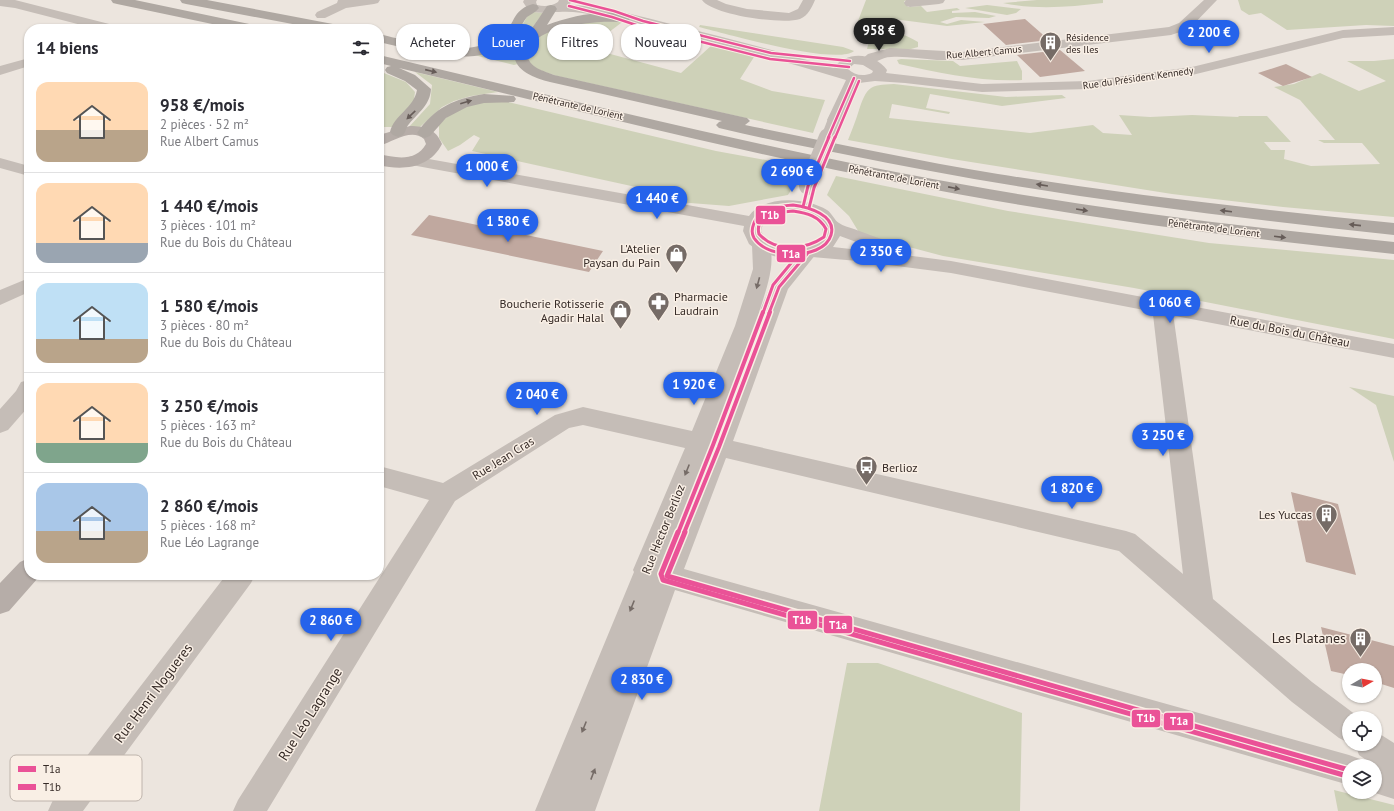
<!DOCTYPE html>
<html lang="fr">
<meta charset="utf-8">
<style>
body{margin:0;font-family:"PT Sans",sans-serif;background:#f7f7f7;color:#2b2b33;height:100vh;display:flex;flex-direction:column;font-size:15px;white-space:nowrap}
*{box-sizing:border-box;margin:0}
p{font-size:13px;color:#7c7c81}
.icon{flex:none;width:22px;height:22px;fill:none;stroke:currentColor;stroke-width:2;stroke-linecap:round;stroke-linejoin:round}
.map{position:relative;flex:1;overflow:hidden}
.side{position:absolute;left:24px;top:24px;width:360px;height:556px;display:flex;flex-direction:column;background:#fff;border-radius:16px;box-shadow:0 1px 3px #0004}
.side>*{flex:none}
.banner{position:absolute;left:396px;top:24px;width:380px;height:36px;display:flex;gap:8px}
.needle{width:26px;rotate:81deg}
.fabs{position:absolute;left:1342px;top:663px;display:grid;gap:8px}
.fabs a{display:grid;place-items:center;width:40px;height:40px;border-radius:50%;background:#fff;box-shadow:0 1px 3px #0004;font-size:20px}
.price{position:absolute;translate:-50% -34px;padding:0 9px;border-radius:14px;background:#2563eb;color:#fff;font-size:13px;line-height:26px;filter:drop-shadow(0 1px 2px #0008)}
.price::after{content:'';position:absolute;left:50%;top:24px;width:12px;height:9px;margin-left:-6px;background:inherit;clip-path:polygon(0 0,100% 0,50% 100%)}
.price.current{background:#222;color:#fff}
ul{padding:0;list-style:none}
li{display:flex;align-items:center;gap:12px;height:100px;padding:0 12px}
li+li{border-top:1px solid #e1e1e2}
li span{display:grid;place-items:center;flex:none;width:112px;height:80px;border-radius:12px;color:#555}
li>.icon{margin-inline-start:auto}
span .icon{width:48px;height:48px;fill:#fffc;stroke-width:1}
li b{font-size:17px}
h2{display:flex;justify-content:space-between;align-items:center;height:48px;padding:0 12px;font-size:17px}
.chip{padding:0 14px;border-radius:16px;background:#fff;box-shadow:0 1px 3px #0004;font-size:14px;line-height:36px}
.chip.current{background:#2563eb;color:#fff}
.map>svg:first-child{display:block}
</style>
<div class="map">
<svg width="1394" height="811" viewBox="0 0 1394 811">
<rect width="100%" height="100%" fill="#ece5de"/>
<!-- green -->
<path fill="#ced1b8" d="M866,0h44l-6,1 4,6 13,-1 6,6 30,-4 3,2 -8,1v2l23,-1 21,4 -7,2 -33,-1 -16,5 7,2 14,-4 24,2 -38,4 -61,-8 -5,11c14,2 25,6 37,13v5l-7,2h-44l5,-19 -14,-9z
M1037,0h66v3c-33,4 -67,7 -100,0z
M1238,0h156v26l-28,-1 -79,5 -26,-17 -12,2 -8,-5z
M987,5l34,4 -5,4 -9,2 -42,-7z
M534,12l9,1 -23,31 -5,13 3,7 -4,1 -44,-11 46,-18 12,-21z
M592,20l33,1 -4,2 -33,25 93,25 31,-28 42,12 -14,22 32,12 53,9 -12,33 -256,-57c-8,-3 -17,-5 -23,-9 -16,-12 0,-30 13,-35 14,-6 30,-8 45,-12z
M700,25l143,22 11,4c-18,15 -130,-18 -155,-24z
M901,59l52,2 7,5 57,-5 5,10v9c-40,2 -83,-7 -123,-16l-2,-4z
M1394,59v158l-111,-10 -111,-13 -220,-35 -104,-19c4,-10 8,-20 11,-30 8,-23 10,-25 35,-26l112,13 56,-2 4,3 -64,8 -72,-12 -4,14 24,4 -1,2 -57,-10 -3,14 141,15 63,-8 10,8 29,2 -13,-20 31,2 42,-2 47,2 -1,-1h29l24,26h-27l7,8h14l-1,9 27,7 69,-2 -18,-21h-38l-6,-3h17l-35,-40 -26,-13 20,-3 26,-11 39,18 27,-10 -39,-20h27z
M379,71l27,11 9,10 -2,14 -20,21h-9l-5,-5z
M415,72l83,20 -27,4 -17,5 -12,6 -22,20 -12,1 22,-24 2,-19z
M504,101l212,50 89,16 -17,28 -59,11 -52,-4v-6l-205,-45 8,-13 -6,-3 -14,10 -12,6 -9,-13v-13c20,-22 36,-23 65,-24z
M836,176l172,35 201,32 185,17v79l-260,-51 -191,-32 -83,-22 -11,-18 -22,-21z
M1349,387l45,9v66l-18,-57z
M847,663h31l144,50 -2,98h-201z
M1334,790l60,15v6h-56z"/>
<!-- building -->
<path fill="#c0a89f" d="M1025,19l24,21 -43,5 -23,-21z
M1060,50l25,21 -45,6 -23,-22z
M1286,64l26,13 -29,9 -25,-13z
M429,215l174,36 -14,21 -178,-37z
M1291,492l47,12 18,71 -50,-13z
M1321,627l73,19v42l-19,-6v-12h-26v5l-18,-4z"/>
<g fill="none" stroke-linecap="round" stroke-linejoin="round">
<!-- minor -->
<path fill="#c5bdb7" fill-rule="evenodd" d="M0,0h15l102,26 2,3h-22l-82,-21 -15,-2z
M338,0h42l-2,3 -4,1 -28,4 -21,10h-8l-2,-3 2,-3 20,-9z
M702,0h15l9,4 21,5 42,4 9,-4 5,-9h12c-3,7 -7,16 -15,19 -17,6 -88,-4 -98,-19z
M906,0h39l-2,3 -4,1 -29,3 -4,-1 -2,-3z
M1204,0h13l-28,29 -18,6 -209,25c-8,0 -17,0 -25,0 -15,-1 -31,-4 -46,-3 -12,0 -18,10 -29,7l-2,-3 8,-7 22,-6 72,4 207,-25 10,-4z
M29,58v8l-29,9v-9z
M0,158l29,8v10l-29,-8z
M761,239l6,2c12,18 -3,54 -8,72l13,-31 28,-32 7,-2 7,2 2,4 -28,35 -55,152 393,90 9,3 48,40 -31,-268 3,-5 7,-2 7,2 3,5 41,293 99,83 48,36h-11v25l-10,-5 -47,-36 -173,-151 -393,-93 -42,111 665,186 11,4 3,7h-14v19l-674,-195 -80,221h-60l99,-239 -1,-2 52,-122 -102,-23 -14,3 -114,73 -188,310h-34l5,-11 191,-300 -50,-14v-20l64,17 112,-68 28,-8 109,24 43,-105 18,-57 -1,-24 3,-4z
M29,278v14l-29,13v-15z
M29,380v26l-21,24 -8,3v-24l16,-18 5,-9z
M226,575h29l-4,8 -168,228h-35l5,-11z
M1375,731l19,12v56l-22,-7h3v-26h-8l5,-2 -13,-9 -4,-11h20z"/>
<!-- tertiary -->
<path fill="#c5bdb7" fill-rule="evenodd" d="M524,0h13l-1,2 1,3c8,2 15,1 21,-3l1,-2h12l-1,5c36,1 73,12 108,21 52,13 104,26 156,42 12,-18 41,-15 53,2l-1,3 96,11 106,-3 104,-14 151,-37 51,-3v8l-51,3 -151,37 -104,14 -106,3 -77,-9 -30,-2 -16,2 -16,37 -3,3 -5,2 -5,-2 -3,-3 19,-40c-83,-25 -166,-48 -251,-65 -12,-2 -24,-4 -36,-3 -11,0 -19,2 -30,-1l-6,-9zM854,64l9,1 10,6 -1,2c-9,4 -18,2 -24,-4z
M412,156l337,60c15,-21 57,-19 78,-6 5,3 7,10 12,13 4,3 10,4 15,6 15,6 31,11 46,16l3,4 -3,4 -3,1 54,7 443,83v14l-443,-85 -93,-12 -46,-4 -22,3 -13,-3 -19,-6 -9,-7 -6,-13 1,-5 -338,-62 -2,-3 2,-3zM793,210c15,3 34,9 29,28 -4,3 -9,7 -14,8 -15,5 -40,1 -47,-15l3,-11 13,-8zM840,236l46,17 -53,-6z"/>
<!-- secondary -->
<path fill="#b6ada8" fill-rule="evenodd" d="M410,126c15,0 26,3 32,18 -12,24 -39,27 -63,21v-11c17,4 37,8 47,-10l-2,-5c-13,-11 -31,3 -45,7v-11z
M29,558v17h11l-2,3 -29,33 -9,3v-31l20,-21z"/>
<!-- trunk -->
<path fill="#afa8a2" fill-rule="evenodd" d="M111,0h24l119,25 5,1 2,3h-25l-119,-25 -4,-1z
M180,0h27l131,25 5,1 2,3h-26l-133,-25 -4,-1z
M533,4l4,1 2,3c-3,4 -8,6 -12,9 -7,8 -8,20 -16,26 -38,26 -92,8 -132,-1v-8c34,8 92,26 123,2 13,-10 9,-26 31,-32z
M551,5l4,1 2,3 -10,16c24,-9 56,-16 82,-10l1,3 -1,3c-9,2 -19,0 -28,1 -20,1 -70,7 -73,31 -2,14 16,18 26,22l193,43 3,3 -5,4c84,17 168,35 253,49 131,21 264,36 396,49v12c-185,-20 -369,-43 -551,-81 -41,-8 -83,-16 -124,-26l-3,-3 3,-3 3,-1 -172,-39c-17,-4 -43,-14 -34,-37 2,-5 9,-9 13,-13 6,-8 12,-17 18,-26z
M379,55c175,41 350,85 527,119 161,31 324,52 488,68v12c-164,-17 -327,-38 -489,-70 -170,-33 -338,-76 -506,-116l16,7 16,14c-1,16 -12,23 -22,35 -3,3 -3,8 -6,11l-5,2 -5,-2 -3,-3c4,-17 24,-24 27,-42l-12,-9 -18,-8 -2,-3 2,-3 4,-1 -12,-3z
M484,94l30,2 2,3 -2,3 -30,1 -17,4 -21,11 -16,18 -5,2 -5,-2 -3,-3c18,-26 37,-34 67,-39z"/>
<!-- tertiary-bridge-far1 -->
<path stroke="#c5bdb7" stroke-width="14" d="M828,138l7,-18"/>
<!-- tertiary-bridge -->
<path stroke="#c5bdb7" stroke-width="18" d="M808,186l20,-49"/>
<defs>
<path id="bus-1-far3" d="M570,0l44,11 29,10 128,32 79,8
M828,138l26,-60"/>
<path id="bus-1-far2" d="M793,205c15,2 44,10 38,30 -2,7 -8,12 -15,15 -17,7 -50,6 -62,-12 -3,-5 -2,-10 0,-15 6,-15 25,-17 39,-18z
M803,207l5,-21 21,-49
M769,313l10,-26 28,-33"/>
<path id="bus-1-far1" d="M684,533l35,-86 51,-135"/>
<path id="bus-1" d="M685,532l-18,44 682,194"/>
<path id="bus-2-far3" d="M569,6l43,11 30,10 128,32 79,8
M835,138l24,-57"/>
<path id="bus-2-far2" d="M809,208l5,-20 21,-51
M793,211c14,2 26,5 33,18l-2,8c-19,13 -48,16 -65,-3 -5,-19 21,-22 34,-23z
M763,313l10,-28 29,-35"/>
<path id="bus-2-far1" d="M678,533l35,-88 50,-133"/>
<path id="bus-2" d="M678,532l-17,42 2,6 684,196"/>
</defs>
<!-- bus-1-far3 casing -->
<use href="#bus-1-far3" stroke="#f9efe5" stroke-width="4.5"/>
<!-- bus-1-far2 casing -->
<use href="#bus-1-far2" stroke="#f9efe5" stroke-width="5.5"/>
<!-- bus-1-far1 casing -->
<use href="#bus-1-far1" stroke="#f9efe5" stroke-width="7"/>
<!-- bus-1 casing -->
<use href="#bus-1" stroke="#f9efe5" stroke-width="8"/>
<!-- bus-2-far3 casing -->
<use href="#bus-2-far3" stroke="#f9efe5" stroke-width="4.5"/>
<!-- bus-2-far2 casing -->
<use href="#bus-2-far2" stroke="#f9efe5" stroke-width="5.5"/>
<!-- bus-2-far1 casing -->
<use href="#bus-2-far1" stroke="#f9efe5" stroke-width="7"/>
<!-- bus-2 casing -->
<use href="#bus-2" stroke="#f9efe5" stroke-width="8"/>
<!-- bus-1-far3 -->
<use href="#bus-1-far3" stroke="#ea5297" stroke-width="2.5"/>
<!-- bus-1-far2 -->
<use href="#bus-1-far2" stroke="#ea5297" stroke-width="3"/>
<!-- bus-1-far1 -->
<use href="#bus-1-far1" stroke="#ea5297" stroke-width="4"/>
<!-- bus-1 -->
<use href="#bus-1" stroke="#ea5297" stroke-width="5"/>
<!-- bus-2-far3 -->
<use href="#bus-2-far3" stroke="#ea5297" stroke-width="2.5"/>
<!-- bus-2-far2 -->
<use href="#bus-2-far2" stroke="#ea5297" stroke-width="3"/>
<!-- bus-2-far1 -->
<use href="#bus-2-far1" stroke="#ea5297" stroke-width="4"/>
<!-- bus-2 -->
<use href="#bus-2" stroke="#ea5297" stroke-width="5"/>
</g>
<!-- one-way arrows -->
<defs><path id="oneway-solid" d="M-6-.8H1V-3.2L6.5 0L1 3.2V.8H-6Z"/></defs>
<g fill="#665c58">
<use href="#oneway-solid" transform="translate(431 71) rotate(13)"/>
<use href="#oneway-solid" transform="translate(466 102) rotate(-16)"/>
<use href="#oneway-solid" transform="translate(411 115) rotate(136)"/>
<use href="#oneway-solid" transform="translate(1042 185) rotate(-171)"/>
<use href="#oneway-solid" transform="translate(954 188) rotate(11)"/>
<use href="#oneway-solid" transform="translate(1082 210) rotate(9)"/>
<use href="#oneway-solid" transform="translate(1226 211) rotate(-173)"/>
<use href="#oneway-solid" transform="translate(1355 225) rotate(-174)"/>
<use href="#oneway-solid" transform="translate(1280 237) rotate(7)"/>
</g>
<g fill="#766c67">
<use href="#oneway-solid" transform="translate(758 283) rotate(105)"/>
<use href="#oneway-solid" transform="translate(687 470) rotate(112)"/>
<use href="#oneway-solid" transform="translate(632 606) rotate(112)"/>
<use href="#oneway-solid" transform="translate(584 727) rotate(112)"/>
<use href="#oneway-solid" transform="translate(593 774) rotate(-69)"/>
</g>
<!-- icons -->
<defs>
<symbol id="building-pin" viewBox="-11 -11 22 30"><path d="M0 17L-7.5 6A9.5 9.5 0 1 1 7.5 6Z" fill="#756b66" stroke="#f9efe5"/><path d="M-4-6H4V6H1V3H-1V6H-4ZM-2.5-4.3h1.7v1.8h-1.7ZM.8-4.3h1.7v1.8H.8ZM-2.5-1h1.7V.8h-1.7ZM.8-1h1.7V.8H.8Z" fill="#fff"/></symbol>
<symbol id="shop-pin" viewBox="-11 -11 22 30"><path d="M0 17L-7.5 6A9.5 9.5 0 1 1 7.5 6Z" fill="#756b66" stroke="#f9efe5"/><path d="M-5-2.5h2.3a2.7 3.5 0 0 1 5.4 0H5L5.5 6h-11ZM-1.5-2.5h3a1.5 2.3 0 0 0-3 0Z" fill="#fff"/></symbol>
<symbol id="pharmacy-pin" viewBox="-11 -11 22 30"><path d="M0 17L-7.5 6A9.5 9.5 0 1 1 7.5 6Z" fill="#756b66" stroke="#f9efe5"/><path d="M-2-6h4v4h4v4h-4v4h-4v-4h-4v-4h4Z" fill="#fff"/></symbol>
<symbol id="bus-pin" viewBox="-11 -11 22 30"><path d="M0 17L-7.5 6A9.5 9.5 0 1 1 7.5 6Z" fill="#756b66" stroke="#f9efe5"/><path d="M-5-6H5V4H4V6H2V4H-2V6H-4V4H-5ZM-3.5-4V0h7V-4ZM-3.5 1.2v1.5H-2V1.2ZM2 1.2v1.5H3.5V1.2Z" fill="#fff"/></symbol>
</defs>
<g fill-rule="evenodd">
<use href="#building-pin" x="1038" y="30" width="25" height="34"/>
<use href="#shop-pin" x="664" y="242" width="25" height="34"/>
<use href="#pharmacy-pin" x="646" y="290" width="25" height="34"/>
<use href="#shop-pin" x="608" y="298" width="25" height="34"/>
<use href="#bus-pin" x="854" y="454" width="25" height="34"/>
<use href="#building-pin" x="1314" y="502" width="25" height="34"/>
<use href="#building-pin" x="1348" y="626" width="25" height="34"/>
</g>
<g text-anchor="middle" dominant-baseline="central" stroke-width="3" stroke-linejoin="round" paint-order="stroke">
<!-- far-poi labels -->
<g font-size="10" fill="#352a26" stroke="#f9efe5" text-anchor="start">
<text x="1066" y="37">Résidence<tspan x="1066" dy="12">des Iles</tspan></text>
</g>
<!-- far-street labels -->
<g font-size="10" fill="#352a26" stroke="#f9efe5">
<text transform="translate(984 52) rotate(-5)">Rue Albert Camus</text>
<text transform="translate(1138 78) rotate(-8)">Rue du Président Kennedy</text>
<text transform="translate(578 106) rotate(13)">Pénétrante de Lorient</text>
<text transform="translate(894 177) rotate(11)">Pénétrante de Lorient</text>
<text transform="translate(1214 228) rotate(7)">Pénétrante de Lorient</text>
</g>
<!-- poi labels -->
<g font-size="12" fill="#352a26" stroke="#f9efe5" text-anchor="end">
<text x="660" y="248">L'Atelier<tspan x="660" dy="14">Paysan du Pain</tspan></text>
<text x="674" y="296" text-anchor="start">Pharmacie<tspan x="674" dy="14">Laudrain</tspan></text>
<text x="604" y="303">Boucherie Rotisserie<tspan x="604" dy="14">Agadir Halal</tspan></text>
<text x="882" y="467" text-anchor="start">Berlioz</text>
<text x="1312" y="514">Les Yuccas</text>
</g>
<!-- street labels -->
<g font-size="12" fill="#352a26" stroke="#f9efe5">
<text transform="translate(1290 331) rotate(11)">Rue du Bois du Château</text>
<text transform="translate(503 458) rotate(-32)">Rue Jean Cras</text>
<text transform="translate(663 529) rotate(-68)">Rue Hector Berlioz</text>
</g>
<!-- near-poi labels -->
<g font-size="14" fill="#352a26" stroke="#f9efe5" text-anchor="end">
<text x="1346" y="638">Les Platanes</text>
</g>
<!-- near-street labels -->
<g font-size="14" fill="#352a26" stroke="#f9efe5">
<text transform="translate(153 693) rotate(-53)">Rue Henri Nogueres</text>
<text transform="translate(310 714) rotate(-58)">Rue Léo Lagrange</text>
</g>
</g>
<!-- legend -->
<rect x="10" y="755" width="132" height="46" rx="6" fill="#f9efe5" stroke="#beb4ac" stroke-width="1"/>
<rect x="18" y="766" width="18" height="6" fill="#ea5297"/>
<rect x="18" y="784" width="18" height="6" fill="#ea5297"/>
<g font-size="11" fill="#352a26">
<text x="43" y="773">T1a</text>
<text x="43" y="791">T1b</text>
</g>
<g stroke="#f9efe5" stroke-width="1.5">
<rect x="755" y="205" width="31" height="20" rx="4" fill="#ea5297"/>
<rect x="776" y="244" width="30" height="19" rx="4" fill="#ea5297"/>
<rect x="787" y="610" width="31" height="20" rx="4" fill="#ea5297"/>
<rect x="823" y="615" width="30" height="19" rx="4" fill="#ea5297"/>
<rect x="1131" y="709" width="30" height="19" rx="4" fill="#ea5297"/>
<rect x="1163" y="712" width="31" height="19" rx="4" fill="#ea5297"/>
</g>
<g font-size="11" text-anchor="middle" font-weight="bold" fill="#fff">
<text x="770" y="219">T1b</text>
<text x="791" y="258">T1a</text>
<text x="802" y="624">T1b</text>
<text x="838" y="629">T1a</text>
<text x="1146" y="722">T1b</text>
<text x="1179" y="725">T1a</text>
</g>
</svg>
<div class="fabs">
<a><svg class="needle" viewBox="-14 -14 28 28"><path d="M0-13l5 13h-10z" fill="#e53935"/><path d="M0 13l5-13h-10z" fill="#7c7c81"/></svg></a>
<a><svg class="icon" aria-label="locate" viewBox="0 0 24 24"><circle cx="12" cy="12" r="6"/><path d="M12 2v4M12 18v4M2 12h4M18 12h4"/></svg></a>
<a><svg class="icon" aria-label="layers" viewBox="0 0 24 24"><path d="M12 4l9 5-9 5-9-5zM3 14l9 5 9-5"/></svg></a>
</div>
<b class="price current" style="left:879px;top:52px">958 €</b>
<b class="price" style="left:1209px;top:54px">2 200 €</b>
<b class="price" style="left:487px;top:188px">1 000 €</b>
<b class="price" style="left:792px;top:193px">2 690 €</b>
<b class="price" style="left:657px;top:220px">1 440 €</b>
<b class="price" style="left:508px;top:243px">1 580 €</b>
<b class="price" style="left:881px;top:273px">2 350 €</b>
<b class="price" style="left:1170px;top:324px">1 060 €</b>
<b class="price" style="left:694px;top:406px">1 920 €</b>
<b class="price" style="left:537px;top:416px">2 040 €</b>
<b class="price" style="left:1163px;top:457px">3 250 €</b>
<b class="price" style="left:1072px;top:510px">1 820 €</b>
<b class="price" style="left:331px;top:642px">2 860 €</b>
<b class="price" style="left:642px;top:701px">2 830 €</b>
<div class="banner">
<a class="chip">Acheter</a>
<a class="chip current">Louer</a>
<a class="chip">Filtres</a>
<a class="chip">Nouveau</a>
</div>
<section class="side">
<h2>14 biens<svg class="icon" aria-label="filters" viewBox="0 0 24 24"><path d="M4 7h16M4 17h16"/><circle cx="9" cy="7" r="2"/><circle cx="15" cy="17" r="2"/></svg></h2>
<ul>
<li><span style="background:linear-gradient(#ffd9b3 60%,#b9a48a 0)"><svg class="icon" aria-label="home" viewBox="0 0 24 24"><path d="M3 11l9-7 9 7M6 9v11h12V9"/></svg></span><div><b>958 €/mois</b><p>2 pièces · 52 m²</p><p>Rue Albert Camus</p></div></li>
<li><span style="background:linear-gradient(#ffd9b3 75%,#9aa5b1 0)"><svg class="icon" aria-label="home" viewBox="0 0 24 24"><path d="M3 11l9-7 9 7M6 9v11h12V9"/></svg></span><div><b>1 440 €/mois</b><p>3 pièces · 101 m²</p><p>Rue du Bois du Château</p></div></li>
<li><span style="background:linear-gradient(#bfe0f5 70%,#b9a48a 0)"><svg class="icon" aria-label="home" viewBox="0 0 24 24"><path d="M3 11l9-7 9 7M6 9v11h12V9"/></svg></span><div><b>1 580 €/mois</b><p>3 pièces · 80 m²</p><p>Rue du Bois du Château</p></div></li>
<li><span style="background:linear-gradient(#ffd9b3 75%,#7fa58c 0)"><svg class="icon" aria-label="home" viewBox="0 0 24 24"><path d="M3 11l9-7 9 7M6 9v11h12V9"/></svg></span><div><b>3 250 €/mois</b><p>5 pièces · 163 m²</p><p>Rue du Bois du Château</p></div></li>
<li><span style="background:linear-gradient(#a9c7e8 60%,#b9a48a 0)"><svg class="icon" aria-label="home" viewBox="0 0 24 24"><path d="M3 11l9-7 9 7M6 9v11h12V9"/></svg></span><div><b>2 860 €/mois</b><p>5 pièces · 168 m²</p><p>Rue Léo Lagrange</p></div></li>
</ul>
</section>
</div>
